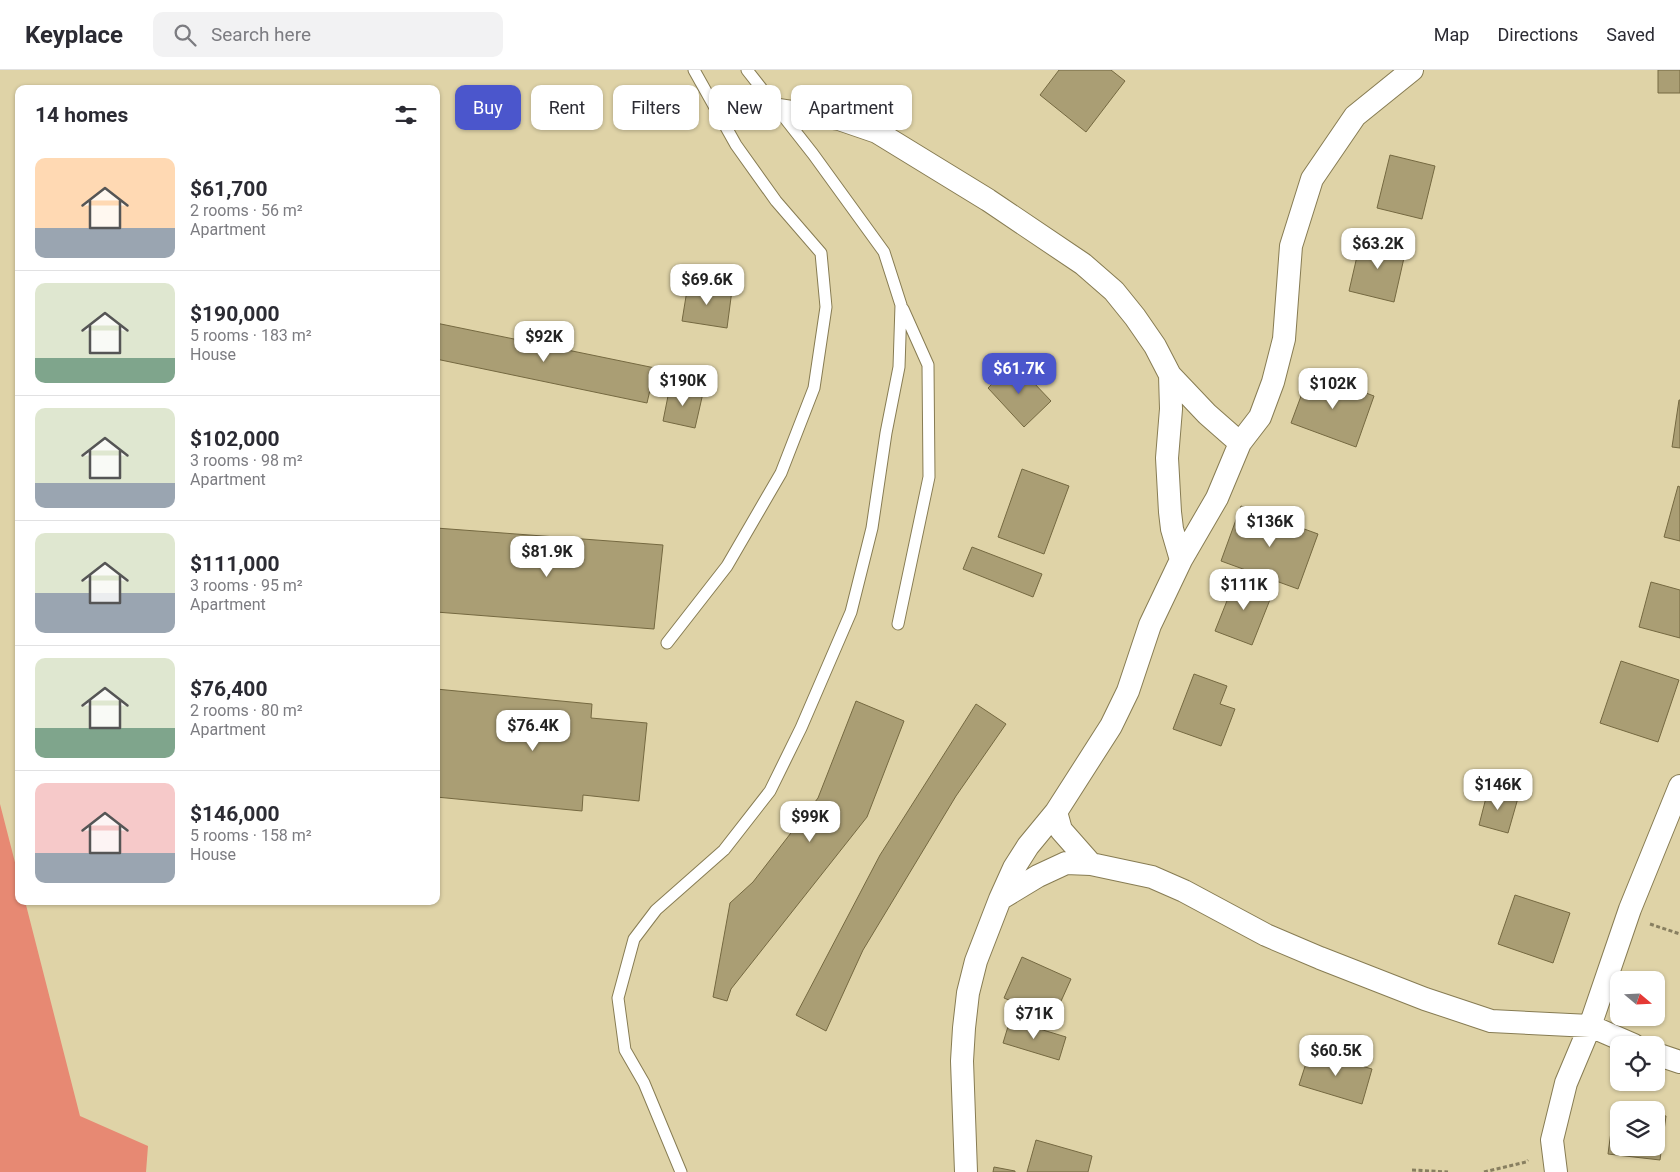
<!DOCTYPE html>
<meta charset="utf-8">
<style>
body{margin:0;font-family:Roboto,sans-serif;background:#f2f2f3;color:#2b2b33;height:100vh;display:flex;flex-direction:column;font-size:19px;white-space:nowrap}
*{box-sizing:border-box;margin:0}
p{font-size:16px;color:#7c7c81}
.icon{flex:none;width:28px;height:28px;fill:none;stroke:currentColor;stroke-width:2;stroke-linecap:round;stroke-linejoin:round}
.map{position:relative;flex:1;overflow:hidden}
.details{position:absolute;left:15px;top:15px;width:425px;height:820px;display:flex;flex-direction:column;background:#fff;border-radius:10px;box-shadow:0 1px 4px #0004}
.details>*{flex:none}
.guide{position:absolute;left:455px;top:15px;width:475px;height:45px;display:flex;gap:10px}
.needle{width:32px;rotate:109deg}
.controls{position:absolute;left:1610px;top:901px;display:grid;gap:10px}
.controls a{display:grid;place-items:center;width:55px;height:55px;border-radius:10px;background:#fff;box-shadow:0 1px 4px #0004;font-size:25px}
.price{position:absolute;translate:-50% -42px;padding:0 11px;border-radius:10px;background:#fff;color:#222;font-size:16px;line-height:32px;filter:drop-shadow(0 1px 2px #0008)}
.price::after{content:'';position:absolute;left:50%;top:30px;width:15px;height:11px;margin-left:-8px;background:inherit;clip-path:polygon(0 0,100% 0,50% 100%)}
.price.on{background:#4b56cc;color:#fff}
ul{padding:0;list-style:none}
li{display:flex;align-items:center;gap:15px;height:125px;padding:0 20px}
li+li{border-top:1px solid #e1e1e2}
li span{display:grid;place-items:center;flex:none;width:140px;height:100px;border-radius:10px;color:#555}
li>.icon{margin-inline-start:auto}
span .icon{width:60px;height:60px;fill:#fffc;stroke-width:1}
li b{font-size:21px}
h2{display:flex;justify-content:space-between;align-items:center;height:60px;padding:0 20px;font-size:21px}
.pill{padding:0 18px;border-radius:10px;background:#fff;box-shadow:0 1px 4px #0004;font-size:18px;line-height:45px}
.pill.on{background:#4b56cc;color:#fff}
header{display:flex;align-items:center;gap:30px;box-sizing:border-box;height:70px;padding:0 25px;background:#fff;border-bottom:1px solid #e1e1e2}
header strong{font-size:24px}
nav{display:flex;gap:28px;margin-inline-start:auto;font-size:18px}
.search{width:350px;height:45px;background:#f2f2f3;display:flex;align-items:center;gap:12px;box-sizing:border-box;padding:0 18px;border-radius:10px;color:#7c7c81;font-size:19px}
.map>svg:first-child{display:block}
</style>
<header>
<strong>Keyplace</strong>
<div class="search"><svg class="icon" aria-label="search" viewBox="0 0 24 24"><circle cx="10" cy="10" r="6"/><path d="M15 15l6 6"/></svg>Search here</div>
<nav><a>Map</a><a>Directions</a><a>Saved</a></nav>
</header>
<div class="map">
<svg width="1680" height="1102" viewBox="0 0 1680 1102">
<rect width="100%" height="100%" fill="#dfd3a7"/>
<!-- green -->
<path fill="#e78973" d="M0,734l19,74v23h6l55,215 68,30 -2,26h-146z"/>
<!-- building -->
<path fill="#aa9e74" stroke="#756941" d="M1059,0h52l14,11 -39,51 -46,-37z
M1658,0h22v23h-22z
M1390,85l45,11 -13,53 -45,-11z
M1361,169l45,10 -12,53 -45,-11z
M688,214l44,6 -5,38 -45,-7z
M436,253l219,45 -8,35 -211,-44z
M1014,292l37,39 -27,26 -36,-39z
M1310,302l64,24 -18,51 -65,-24z
M670,316l33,7 -8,35 -32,-7z
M1679,330h1v48l-8,-1z
M1022,399l47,17 -25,68 -46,-17z
M1678,416l2,1v54l-16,-4z
M1241,436l77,28 -20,55 -77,-28z
M436,458l227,17 -9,84 -218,-17z
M972,477l70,27 -9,23 -70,-28z
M1236,508l37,14 -21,53 -37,-14z
M1651,512l29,8v48l-41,-11z
M1621,591l58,19 -21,62 -58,-19z
M1194,604l33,12 -7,18 15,5 -14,37 -48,-17z
M436,619l156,15 -1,14 56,5 -8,78 -56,-6 -1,16 -146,-14z
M856,631l48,20 -37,96 -136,172 -4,12 -14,-4 17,-94 23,-21 65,-84z
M976,634l30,20 -50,72 -93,154 -37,81 -30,-16 84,-160z
M1488,720l30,8 -10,35 -29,-8z
M1515,825l55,18 -17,50 -55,-19z
M1022,887l49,22 -18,40 -49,-21z
M1010,950l56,17 -7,23 -56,-17z
M1310,981l62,18 -10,35 -63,-19z
M1614,1039l8,1h-3v38h37v-34l10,2 -6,44 -52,-6z
M1036,1070l56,16 -4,16h-61z
M994,1097l21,4v1h-22z"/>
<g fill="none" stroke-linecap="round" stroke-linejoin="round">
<defs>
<path id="lane" d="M898,554l31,-147 -1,-112 -25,-56
M667,573l60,-77 54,-93 33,-85 12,-81 -5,-54 -45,-52 -40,-56 -42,-75
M681,1102l-37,-89 -19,-33 -7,-52 16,-59 22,-29 68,-60 46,-59 31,-63 50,-116 21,-84 14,-95 13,-66 2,-62 -17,-53 -71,-98 -66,-84"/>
<path id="street" d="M780,40l59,9 38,13 111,68 95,64 31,27 21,26 20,29 15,29 37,39 33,29
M1170,305l1,34 -4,49 3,54 2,17 9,31
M1091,794l-30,-34 -5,-18 55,-86 17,-35 22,-66 31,-65 36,-62 23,-55 20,-26 13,-35 11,-43 7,-93 21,-67 43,-63 57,-46
M1000,829l14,-31 14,-22 28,-34
M1656,984l24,8
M966,1102l-4,-111 2,-33 4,-35 8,-32 24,-62 38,-23 28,-13 25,1 61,13 32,14 82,44 54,23 105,41 66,22 99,5 44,19
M1556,1102l-4,-32 14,-57 24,-57 40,-117 50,-123"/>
</defs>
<!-- lane casing -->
<use href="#lane" stroke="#877c53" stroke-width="13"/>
<!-- street casing -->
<use href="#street" stroke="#877c53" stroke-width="24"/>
<!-- path -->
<path stroke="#887f60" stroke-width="3" stroke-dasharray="4 2.5" stroke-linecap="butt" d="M1650,854l30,10
M1412,1100l36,2
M1484,1102l42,-10 2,-2"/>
<!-- lane -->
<use href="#lane" stroke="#fff" stroke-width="11"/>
<!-- street -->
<use href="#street" stroke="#fff" stroke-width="22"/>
</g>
</svg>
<div class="controls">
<a><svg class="needle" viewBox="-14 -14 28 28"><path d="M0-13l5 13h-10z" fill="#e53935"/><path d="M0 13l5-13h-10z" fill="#7c7c81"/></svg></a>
<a><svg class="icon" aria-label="locate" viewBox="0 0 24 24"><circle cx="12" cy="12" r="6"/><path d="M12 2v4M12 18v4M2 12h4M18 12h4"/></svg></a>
<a><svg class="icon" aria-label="layers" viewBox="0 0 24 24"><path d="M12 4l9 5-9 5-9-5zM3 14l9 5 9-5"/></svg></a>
</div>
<b class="price" style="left:1378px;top:200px">$63.2K</b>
<b class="price" style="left:707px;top:236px">$69.6K</b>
<b class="price" style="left:544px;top:293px">$92K</b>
<b class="price on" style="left:1019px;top:325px">$61.7K</b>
<b class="price" style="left:683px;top:337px">$190K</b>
<b class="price" style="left:1333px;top:340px">$102K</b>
<b class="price" style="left:1270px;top:478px">$136K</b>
<b class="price" style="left:547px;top:508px">$81.9K</b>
<b class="price" style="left:1244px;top:541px">$111K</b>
<b class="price" style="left:533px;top:682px">$76.4K</b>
<b class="price" style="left:1498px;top:741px">$146K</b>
<b class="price" style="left:810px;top:773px">$99K</b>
<b class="price" style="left:1034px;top:970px">$71K</b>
<b class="price" style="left:1336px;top:1007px">$60.5K</b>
<div class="guide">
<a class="pill on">Buy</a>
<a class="pill">Rent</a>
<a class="pill">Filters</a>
<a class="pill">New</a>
<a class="pill">Apartment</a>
</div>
<section class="details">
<h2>14 homes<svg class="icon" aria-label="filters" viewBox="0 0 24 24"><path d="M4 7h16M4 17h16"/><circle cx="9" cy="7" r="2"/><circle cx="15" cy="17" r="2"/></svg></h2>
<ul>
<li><span style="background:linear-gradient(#ffd9b3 70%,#9aa5b1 0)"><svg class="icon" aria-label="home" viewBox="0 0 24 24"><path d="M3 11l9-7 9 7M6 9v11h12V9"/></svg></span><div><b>$61,700</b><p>2 rooms · 56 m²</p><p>Apartment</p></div></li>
<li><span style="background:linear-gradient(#dfe7d0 75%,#7fa58c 0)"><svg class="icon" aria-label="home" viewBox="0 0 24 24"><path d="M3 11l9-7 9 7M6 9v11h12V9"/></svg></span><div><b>$190,000</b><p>5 rooms · 183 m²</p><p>House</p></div></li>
<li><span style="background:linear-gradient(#dfe7d0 75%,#9aa5b1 0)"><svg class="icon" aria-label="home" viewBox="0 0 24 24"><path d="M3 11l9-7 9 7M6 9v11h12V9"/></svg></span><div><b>$102,000</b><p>3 rooms · 98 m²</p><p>Apartment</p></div></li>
<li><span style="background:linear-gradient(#dfe7d0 60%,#9aa5b1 0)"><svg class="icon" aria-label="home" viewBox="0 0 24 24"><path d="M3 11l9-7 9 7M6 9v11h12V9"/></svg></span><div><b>$111,000</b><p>3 rooms · 95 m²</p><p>Apartment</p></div></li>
<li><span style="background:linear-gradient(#dfe7d0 70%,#7fa58c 0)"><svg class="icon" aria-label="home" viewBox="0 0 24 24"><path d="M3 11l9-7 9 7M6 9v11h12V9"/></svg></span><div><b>$76,400</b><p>2 rooms · 80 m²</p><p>Apartment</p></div></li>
<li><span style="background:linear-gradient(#f6c9c9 70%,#9aa5b1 0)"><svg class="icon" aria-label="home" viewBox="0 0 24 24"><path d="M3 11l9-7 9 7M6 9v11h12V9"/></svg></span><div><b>$146,000</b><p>5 rooms · 158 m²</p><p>House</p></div></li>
</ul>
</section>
</div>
